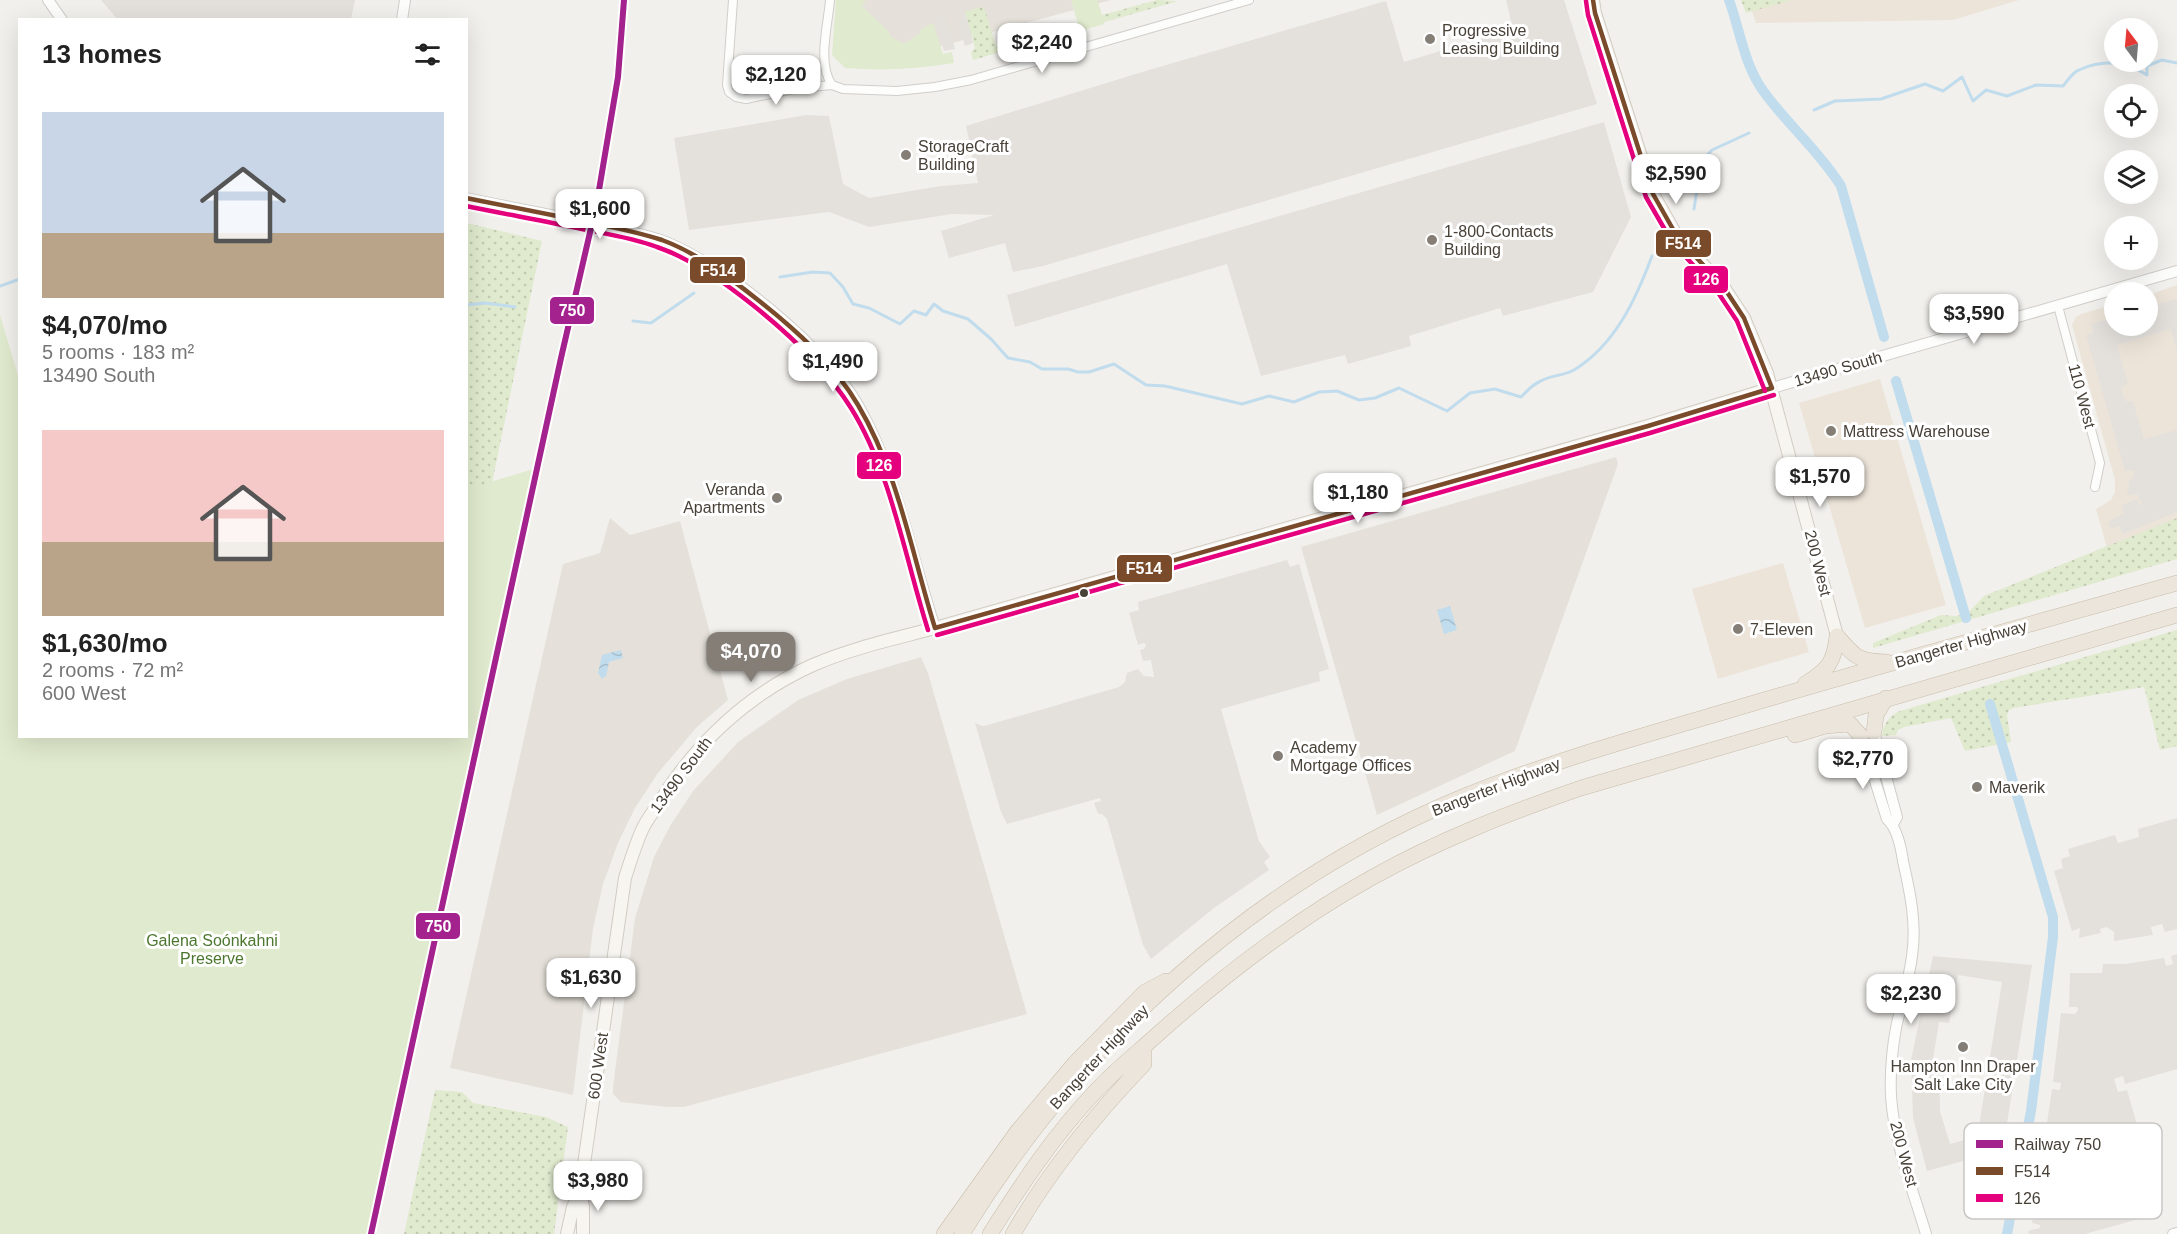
<!DOCTYPE html>
<meta charset="utf-8">
<style>
body{margin:0;font-family:Helvetica,sans-serif;background:#f2f2f2;color:#222;height:100vh;display:flex;flex-direction:column;font-size:22px;white-space:nowrap}
*{box-sizing:border-box;margin:0}
p{font-size:20px;color:#767676}
.icon{flex:none;width:33px;height:33px;fill:none;stroke:currentColor;stroke-width:2;stroke-linecap:round;stroke-linejoin:round}
.map{position:relative;flex:1;overflow:hidden}
.side{position:absolute;left:18px;top:18px;width:450px;height:720px;display:flex;flex-direction:column;background:#fff;border-radius:0px;box-shadow:0 6px 24px #0002}
.side>*{flex:none}
.needle{width:39px;rotate:344deg}
.buttons{position:absolute;left:2104px;top:18px;display:grid;gap:12px}
.buttons a{display:grid;place-items:center;width:54px;height:54px;border-radius:50%;background:#fff;box-shadow:0 6px 24px #0002;font-size:30px}
.price{position:absolute;translate:-50% -51px;padding:0 14px;border-radius:12px;background:#fff;color:#222;font-size:20px;line-height:39px;filter:drop-shadow(0 2px 3px #0008)}
.price::after{content:'';position:absolute;left:50%;top:36px;width:18px;height:14px;margin-left:-9px;background:inherit;clip-path:polygon(0 0,100% 0,50% 100%)}
.price.on{background:#847e77;color:#fff}
ul{padding:0;list-style:none}
li{display:grid;align-content:center;gap:12px;height:318px;padding:0 24px}
li span{display:grid;place-items:center;height:186px;border-radius:0px;color:#555}
li>.icon{margin-inline-start:auto}
span .icon{width:108px;height:108px;fill:#fffc;stroke-width:1}
li b{font-size:26px}
h2{display:flex;justify-content:space-between;align-items:center;height:72px;padding:0 24px;font-size:26px}
.map>svg:first-child{display:block}
</style>
<div class="map">
<svg width="2177" height="1234" viewBox="0 0 2177 1234">
<defs>
<pattern id="grass-dots" width="8" height="8" patternUnits="userSpaceOnUse" patternTransform="scale(1.5)"><rect width="8" height="8" fill="#e0eace"/><path d="M2 2h.1M6 6h.1" fill="none" stroke="#c2cab2" stroke-width="1.8" stroke-linecap="round"/></pattern>
<pattern id="water-waves" width="16" height="10" patternUnits="userSpaceOnUse" patternTransform="scale(1.5)"><rect width="16" height="10" fill="#c0dced"/><path d="M0 5q4-4 8 0t8 0" fill="none" stroke="#a6becc"/></pattern>
</defs>
<rect width="100%" height="100%" fill="#f2f0ec"/>
<!-- residential -->
<path fill="#e5e1da" d="M852,0h259l-225,61z
M1616,457l2,7 -103,287 -138,64 -76,-268z
M610,518l20,17 50,-14 48,179 -31,27 -39,46 -23,35 -17,35 -15,41 -10,45 -20,166 -123,-27 113,-504 37,-11z
M921,657l7,16 99,341 -343,93h-17l-46,-5 -8,-8v-7l22,-169 19,-61 16,-31 23,-35 45,-49 60,-42 49,-21z"/>
<!-- commercial -->
<path fill="#ece4d9" d="M1748,0h271l-66,20 -197,3z
M2177,285v234l-70,29 -11,-39 15,-9 4,-8v-12l-43,-155 4,-8 5,-3 34,-10v22h33v-31z
M1880,379l66,226 -81,23 -66,-225z
M1783,563l26,89 -91,27 -26,-90z"/>
<!-- grass -->
<path fill="url(#grass-dots)" d="M1097,0l5,15 55,-15 21,1 -205,59 -2,-8 4,-4 -10,-37 19,-4 12,39 82,-23z
M1741,0h51l-46,13z
M467,223l75,18 -75,363z
M2177,518v41l-304,89v-5l68,-28 15,1 11,-2 17,-18z
M2177,630v116l-17,4 -16,-63 -130,21 -5,2 -2,5 4,27 -46,9 -14,-33 -47,9 -6,3 -2,5 -14,1c1,-12 7,-20 18,-25z
M435,1090l27,2 11,11 73,14 22,10 -14,107h-150z"/>
<!-- green -->
<path fill="#e0eace" d="M836,0h30l-4,6 26,25 3,6 13,7 16,-11 1,-4 12,-6 10,31 9,-2 2,11c-37,6 -72,8 -109,5l-13,-13z
M1071,0h26l7,24 -24,7z
M0,315l20,67v354h446l1,-247 70,-21 -170,766h-367z"/>
<!-- parking -->
<path fill="#e4e1dd" d="M101,0h254l-4,19 -233,1z
M1506,0h58l33,104 -554,162 -30,6 -8,-29 -56,15 -8,-27 53,-16 -42,-1 -83,13 -40,-15 -140,18 -15,-92 132,-23 23,1 14,68 26,14 72,-12 37,-3 -12,-57 183,-56 237,-69 18,61 109,-33z
M945,14l10,35 -11,2 -10,-35z
M966,16l7,27 -8,3 -8,-28z
M1604,122l27,95 -38,75 -90,24 -3,-8 -91,28 2,10 -63,18 -3,-9 -84,21 -34,-112 -212,63 -8,-32z
M2177,299v52l-7,-22 -53,16 11,38 -7,5 4,13h8l11,38 33,-9v82l-54,22 -4,-8 -8,3 -3,-7 16,-9 -2,-8 15,-6 3,6 2,-1 -5,-10 -10,2 2,-15 5,-4v-6l-2,-1 -7,1 -39,-136 7,-2 -2,-9 24,-7v9h33v-19z
M1287,560l3,7 9,-3 30,105 -10,3 1,9 -99,28 38,132 11,16 -6,5 5,8 -55,38 -63,51 -8,-14 -36,-126 -5,-5h-4l-4,-11 7,-2 -1,-3 -93,26 -6,-12 -26,-89 8,3 5,-1 131,-38 6,-5 2,-9 11,-4 6,7 10,1 -3,-17 -8,1 -3,-11 4,-1 2,-4 -2,-2 -6,2 -9,-32 10,-3 -1,-8z
M2177,818v111l-12,3 -3,-8 -11,3 2,8 -39,6v-9l-7,-5 -7,2 1,4 -22,5 1,-10 -8,3 -18,-60 9,-3 -2,-9 9,-3 -2,-7 47,-14 3,8 21,-6 -1,-8z
M2177,954v115l-52,15 -2,-8 -9,3 4,13 9,-2 28,97 -8,3 7,16 -17,5 2,8 -54,15h-56l-1,-3 12,-3v-3l-8,-2 20,-134 8,1 1,-7 -8,-1 8,-69 14,1 3,-4 -1,-3h-8l1,-34h32l1,-9h22l39,-6 2,8 7,-2 -2,-8z
M1933,956l99,9 -27,171 -27,-4 24,-150 -44,-7 -9,48 -10,-1 -7,44 7,1 1,44 10,33 25,-7 6,19 -54,15 -14,-53 -2,-58z"/>
<!-- water -->
<path fill="url(#water-waves)" d="M1450,606l7,24 -13,4 -7,-24z
M621,650l2,8 -14,4 -3,14 -4,3 -4,-6 4,-18z"/>
<g fill="none" stroke-linecap="round" stroke-linejoin="round">
<!-- stream -->
<path stroke="#c0dced" stroke-width="3" d="M1814,110l21,-9 46,-2 44,-15 18,7 19,-14 11,24 13,-11 21,6 29,-11 27,1c4,-5 10,-14 16,-16 24,-11 46,-9 68,5v-9l15,-6 15,3
M1694,209l7,-47 11,-12 37,-17
M780,277l33,-5 17,1 13,14 10,17 16,4 31,16 14,-13 12,4 8,-11 9,7 25,8 23,20 17,19 22,4 12,7h26l10,3h11l25,-8 32,21 19,1 77,18 27,-8 25,6 25,-10 18,-1 22,9 16,-2 24,-10 48,23 23,-18 25,-4 26,8c5,-5 11,-12 18,-15 10,-7 25,-6 35,-12 41,-25 62,-71 78,-114
M0,286l20,-7
M466,305l19,-2 30,4
M633,321l18,2 43,-30"/>
<!-- canal -->
<path stroke="#c0dced" stroke-width="10" d="M1729,0c11,30 15,65 35,92 24,33 55,59 77,94l43,151
M1896,381l70,237
M1990,704l63,213v20l-22,174 -24,123"/>
<defs>
<path id="minor" d="M733,0l-6,85 2,7 7,5 10,2 52,-11 34,-3 11,4 54,2 38,-4 36,-7 278,-80
M830,0c-2,25 -13,64 2,85
M2058,306l42,157 -5,24"/>
<path id="tertiary" d="M48,0l14,20
M402,20l3,-20
M466,198c48,10 96,19 143,29 19,5 40,8 57,15 63,27 158,104 192,163 38,67 53,150 77,223
M1772,388l405,-117
M1874,732l23,85 -4,7
M1861,736l26,83c10,9 14,28 16,42 7,31 14,63 9,95 -3,24 -11,48 -16,72 -4,22 -6,46 -5,68 3,47 22,94 35,138
M2173,1234l4,-1"/>
<path id="secondary" d="M1593,0l2,13 58,181 25,44 45,48 21,32 23,55 70,263
M580,1192l3,15v27
M567,1234l6,-27 7,-15 45,-314c5,-16 10,-32 17,-48 4,-9 11,-18 17,-27 37,-60 89,-109 154,-138 39,-17 81,-26 122,-37l713,-202 124,-38"/>
<path id="motorway" d="M1837,636c18,21 20,25 50,26
M1805,684c23,-14 29,-21 32,-48
M1874,732l2,-17 10,-17
M1795,735l30,-9 25,-2 11,12
M944,1234l73,-102 58,-69 70,-71 21,-11
M962,1234c118,-193 293,-352 503,-438 89,-36 181,-61 272,-88 146,-43 293,-84 440,-125
M990,1234c31,-49 64,-99 105,-142 19,-21 42,-39 63,-58 66,-59 137,-114 215,-157 66,-37 136,-64 208,-89l596,-173
M1013,1234c36,-63 81,-118 131,-170v-17"/>
</defs>
<!-- minor casing -->
<use href="#minor" stroke="#d0ceca" stroke-width="10"/>
<!-- tertiary casing -->
<use href="#tertiary" stroke="#d0ceca" stroke-width="12"/>
<!-- secondary casing -->
<use href="#secondary" stroke="#d0ccc3" stroke-width="14"/>
<!-- motorway casing -->
<use href="#motorway" stroke="#c8bca9" stroke-width="16"/>
<!-- minor -->
<use href="#minor" stroke="#fdfdfc" stroke-width="8"/>
<!-- tertiary -->
<use href="#tertiary" stroke="#fdfdfc" stroke-width="10"/>
<!-- secondary -->
<use href="#secondary" stroke="#f7f5f0" stroke-width="12"/>
<!-- motorway -->
<use href="#motorway" stroke="#ebe5db" stroke-width="15"/>
<defs>
<path id="bus-1" d="M1593,0l2,13 58,181 25,44 45,48 21,32 28,70
M466,198c41,8 81,16 121,24 25,5 51,10 75,18 35,13 67,37 96,60 38,30 76,64 100,105 40,67 54,149 77,223
M935,628l713,-202 124,-38"/>
<path id="bus-2" d="M1586,1l2,14 58,182 26,45 45,49 20,30 28,70
M466,206c39,8 78,15 116,23 25,5 51,9 75,18 35,12 68,36 97,59 36,29 72,62 97,102 40,64 54,150 77,222
M937,635l713,-202 124,-38"/>
</defs>
<!-- bus-1 casing -->
<use href="#bus-1" stroke="#fff" stroke-width="9"/>
<!-- bus-2 casing -->
<use href="#bus-2" stroke="#fff" stroke-width="9"/>
<!-- bus-1 -->
<use href="#bus-1" stroke="#7a4b2a" stroke-width="4.5"/>
<!-- bus-2 -->
<use href="#bus-2" stroke="#e5007d" stroke-width="4.5"/>
<defs>
<path id="rail-1" d="M371,1234l190,-876 36,-156 21,-125 6,-77"/>
</defs>
<!-- rail-1 casing -->
<use href="#rail-1" stroke="#fff" stroke-width="10"/>
<!-- rail-1 -->
<use href="#rail-1" stroke="#a4228e" stroke-width="6"/>
</g>
<!-- markers -->
<g fill="#847e77" stroke="#fff" stroke-width="2">
<circle cx="1430" cy="39" r="6"/>
<circle cx="906" cy="155" r="6"/>
<circle cx="1432" cy="240" r="6"/>
<circle cx="1831" cy="431" r="6"/>
<circle cx="777" cy="498" r="6"/>
<circle cx="1738" cy="629" r="6"/>
<circle cx="1278" cy="756" r="6"/>
<circle cx="1977" cy="787" r="6"/>
<circle cx="1963" cy="1047" r="6"/>
</g>
<circle fill="#484138" stroke="#fff" stroke-width="2" cx="1084" cy="593" r="5"/>
<g text-anchor="middle" dominant-baseline="central" stroke-width="6" stroke-linejoin="round" paint-order="stroke">
<!-- poi labels -->
<g font-size="16" fill="#484138" stroke="#fff" text-anchor="start">
<text x="1442" y="30">Progressive<tspan x="1442" dy="18">Leasing Building</tspan></text>
<text x="918" y="146">StorageCraft<tspan x="918" dy="18">Building</tspan></text>
<text x="1444" y="231">1-800-Contacts<tspan x="1444" dy="18">Building</tspan></text>
<text x="1843" y="431">Mattress Warehouse</text>
<text x="765" y="489" text-anchor="end">Veranda<tspan x="765" dy="18">Apartments</tspan></text>
<text x="1750" y="629">7-Eleven</text>
<text x="1290" y="747">Academy<tspan x="1290" dy="18">Mortgage Offices</tspan></text>
<text x="1989" y="787">Maverik</text>
<text x="1963" y="1066" text-anchor="middle">Hampton Inn Draper<tspan x="1963" dy="18">Salt Lake City</tspan></text>
</g>
<!-- street labels -->
<g font-size="16" fill="#484138" stroke="#fff">
<text transform="translate(1838 369) rotate(-16)">13490 South</text>
<text transform="translate(2082 396) rotate(75)">110 West</text>
<text transform="translate(1818 563) rotate(76)">200 West</text>
<text transform="translate(1961 644) rotate(-16)">Bangerter Highway</text>
<text transform="translate(681 775) rotate(-53)">13490 South</text>
<text transform="translate(1496 787) rotate(-21)">Bangerter Highway</text>
<text transform="translate(1099 1057) rotate(-47)">Bangerter Highway</text>
<text transform="translate(598 1066) rotate(-82)">600 West</text>
<text transform="translate(1904 1154) rotate(75)">200 West</text>
</g>
<!-- park labels -->
<g font-size="16" fill="#4c772e" stroke="#fff">
<text x="212" y="940">Galena Soónkahni<tspan x="212" dy="18">Preserve</tspan></text>
</g>
</g>
<!-- legend -->
<rect x="1964" y="1123" width="198" height="96" rx="9" fill="#fff" stroke="#c8c6c3" stroke-width="1.5"/>
<rect x="1976" y="1140" width="27" height="8" fill="#a4228e"/>
<rect x="1976" y="1167" width="27" height="8" fill="#7a4b2a"/>
<rect x="1976" y="1194" width="27" height="8" fill="#e5007d"/>
<g font-size="16" fill="#484138">
<text x="2014" y="1150">Railway 750</text>
<text x="2014" y="1177">F514</text>
<text x="2014" y="1204">126</text>
</g>
<g stroke="#fff" stroke-width="2">
<rect x="1655" y="229" width="57" height="29" rx="6" fill="#7a4b2a"/>
<rect x="689" y="256" width="57" height="28" rx="6" fill="#7a4b2a"/>
<rect x="1683" y="265" width="46" height="29" rx="6" fill="#e5007d"/>
<rect x="549" y="296" width="46" height="29" rx="6" fill="#a4228e"/>
<rect x="856" y="451" width="46" height="29" rx="6" fill="#e5007d"/>
<rect x="1116" y="554" width="57" height="29" rx="6" fill="#7a4b2a"/>
<rect x="415" y="912" width="46" height="28" rx="6" fill="#a4228e"/>
</g>
<g font-size="16" text-anchor="middle" font-weight="bold" fill="#fff">
<text x="1683" y="249">F514</text>
<text x="718" y="276">F514</text>
<text x="1706" y="285">126</text>
<text x="572" y="316">750</text>
<text x="879" y="471">126</text>
<text x="1144" y="574">F514</text>
<text x="438" y="932">750</text>
</g>
</svg>
<div class="buttons">
<a><svg class="needle" viewBox="-14 -14 28 28"><path d="M0-13l5 13h-10z" fill="#e53935"/><path d="M0 13l5-13h-10z" fill="#767676"/></svg></a>
<a><svg class="icon" aria-label="locate" viewBox="0 0 24 24"><circle cx="12" cy="12" r="6"/><path d="M12 2v4M12 18v4M2 12h4M18 12h4"/></svg></a>
<a><svg class="icon" aria-label="layers" viewBox="0 0 24 24"><path d="M12 4l9 5-9 5-9-5zM3 14l9 5 9-5"/></svg></a>
<a>+</a>
<a>−</a>
</div>
<b class="price" style="left:1042px;top:74px">$2,240</b>
<b class="price" style="left:776px;top:106px">$2,120</b>
<b class="price" style="left:1676px;top:205px">$2,590</b>
<b class="price" style="left:600px;top:240px">$1,600</b>
<b class="price" style="left:1974px;top:345px">$3,590</b>
<b class="price" style="left:833px;top:393px">$1,490</b>
<b class="price" style="left:1820px;top:508px">$1,570</b>
<b class="price" style="left:1358px;top:524px">$1,180</b>
<b class="price on" style="left:751px;top:683px">$4,070</b>
<b class="price" style="left:1863px;top:790px">$2,770</b>
<b class="price" style="left:591px;top:1009px">$1,630</b>
<b class="price" style="left:1911px;top:1025px">$2,230</b>
<b class="price" style="left:598px;top:1212px">$3,980</b>
<section class="side">
<h2>13 homes<svg class="icon" aria-label="filters" viewBox="0 0 24 24"><path d="M4 7h16M4 17h16"/><circle cx="9" cy="7" r="2"/><circle cx="15" cy="17" r="2"/></svg></h2>
<ul>
<li><span style="background:linear-gradient(#c9d6e8 65%,#b9a48a 0)"><svg class="icon" aria-label="home" viewBox="0 0 24 24"><path d="M3 11l9-7 9 7M6 9v11h12V9"/></svg></span><div><b>$4,070/mo</b><p>5 rooms · 183 m²</p><p>13490 South</p></div></li>
<li><span style="background:linear-gradient(#f6c9c9 60%,#b9a48a 0)"><svg class="icon" aria-label="home" viewBox="0 0 24 24"><path d="M3 11l9-7 9 7M6 9v11h12V9"/></svg></span><div><b>$1,630/mo</b><p>2 rooms · 72 m²</p><p>600 West</p></div></li>
</ul>
</section>
</div>
